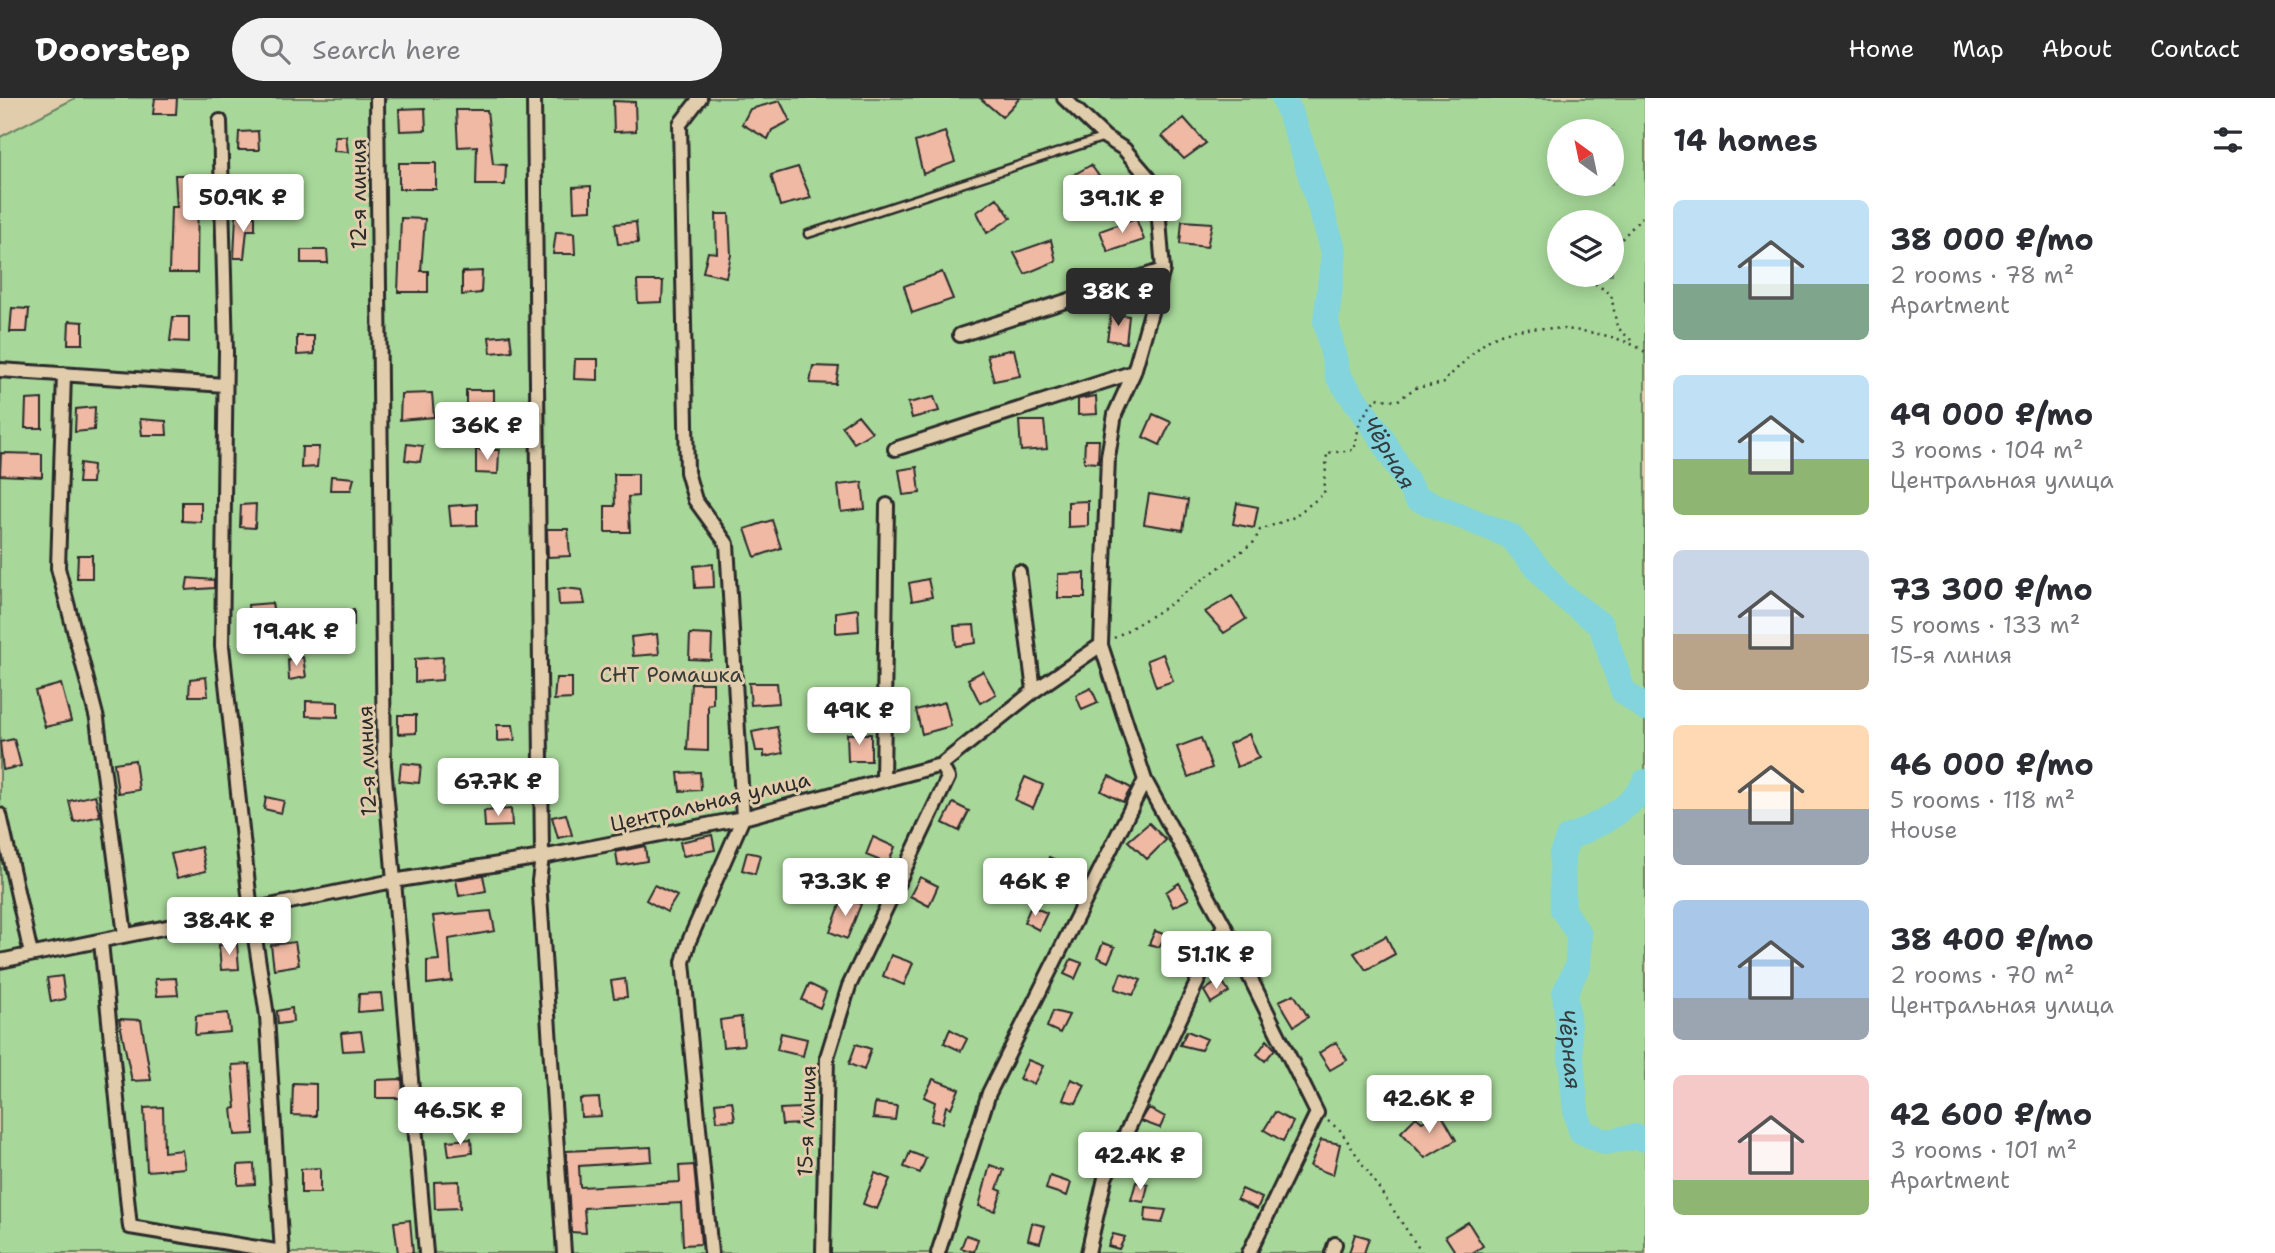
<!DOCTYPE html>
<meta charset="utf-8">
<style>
body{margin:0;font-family:"Shantell Sans",sans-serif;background:#f2f2f3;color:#2b2b33;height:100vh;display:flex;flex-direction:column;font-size:26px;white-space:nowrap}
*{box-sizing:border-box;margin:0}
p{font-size:23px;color:#7c7c81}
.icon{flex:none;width:38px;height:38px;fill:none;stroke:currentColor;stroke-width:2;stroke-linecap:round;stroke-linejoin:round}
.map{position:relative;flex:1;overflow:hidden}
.sheet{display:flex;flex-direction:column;background:#fff;width:630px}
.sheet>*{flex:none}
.needle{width:46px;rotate:327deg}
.controls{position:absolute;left:1547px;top:21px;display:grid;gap:14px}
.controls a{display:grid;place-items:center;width:77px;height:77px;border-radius:50%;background:#fff;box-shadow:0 4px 18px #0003;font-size:35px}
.price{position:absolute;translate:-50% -60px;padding:0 16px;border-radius:7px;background:#fff;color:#222;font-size:23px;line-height:46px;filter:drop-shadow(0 2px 4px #0008)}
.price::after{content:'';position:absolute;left:50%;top:42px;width:21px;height:16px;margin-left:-10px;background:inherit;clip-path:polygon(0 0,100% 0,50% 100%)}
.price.selected{background:#2b2b2b;color:#fff}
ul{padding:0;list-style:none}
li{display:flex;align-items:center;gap:21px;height:175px;padding:0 28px}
li span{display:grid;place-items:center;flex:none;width:196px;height:140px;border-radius:10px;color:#555}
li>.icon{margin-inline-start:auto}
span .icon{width:84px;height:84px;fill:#fffc;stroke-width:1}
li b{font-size:30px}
h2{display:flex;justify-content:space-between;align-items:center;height:84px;padding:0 28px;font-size:30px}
header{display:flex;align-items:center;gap:42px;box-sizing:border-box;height:98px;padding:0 35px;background:#2b2b2b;color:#fff}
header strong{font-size:33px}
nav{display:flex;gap:38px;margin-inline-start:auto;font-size:24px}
.search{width:490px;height:63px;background:#f2f2f3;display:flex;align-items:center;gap:18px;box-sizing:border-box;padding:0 24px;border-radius:38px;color:#7c7c81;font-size:26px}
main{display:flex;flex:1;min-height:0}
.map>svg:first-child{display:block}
</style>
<header>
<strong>Doorstep</strong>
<div class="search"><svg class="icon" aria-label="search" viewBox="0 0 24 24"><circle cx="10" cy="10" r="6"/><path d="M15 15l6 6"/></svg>Search here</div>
<nav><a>Home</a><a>Map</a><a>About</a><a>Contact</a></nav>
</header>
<main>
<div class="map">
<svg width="1645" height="1155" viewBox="0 0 1645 1155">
<rect width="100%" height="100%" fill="#e1cdac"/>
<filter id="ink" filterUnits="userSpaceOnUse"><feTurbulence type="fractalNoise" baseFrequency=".0143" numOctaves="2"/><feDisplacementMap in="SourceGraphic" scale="14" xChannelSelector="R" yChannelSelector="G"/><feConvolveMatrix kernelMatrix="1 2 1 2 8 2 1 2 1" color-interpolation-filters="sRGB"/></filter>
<g filter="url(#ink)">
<!-- green -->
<path fill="#a7d899" stroke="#698262" stroke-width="2" fill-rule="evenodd" d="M75,0h1570v1155h-1645v-1116zM1559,33h53v53h-53zM1559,124h53v53h-53z"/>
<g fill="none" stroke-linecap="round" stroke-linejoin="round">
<!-- river -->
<g stroke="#83d4dd" stroke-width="26">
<path id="s1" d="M1284,0l16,42 34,112 -8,69 12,55 43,61 35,61 94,38 50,58 41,31 22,66 22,17"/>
<path id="s2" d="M1645,684c-13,28 -51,45 -77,56l-6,16 1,55 16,26 -1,30 -13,28 11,119 5,19 24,11 30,-5 10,2"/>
</g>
</g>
<!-- building -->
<path fill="#efb9a3" stroke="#2b2b2b" stroke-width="2" d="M155,0h22l-1,16h-23z
M980,0h40l-18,19z
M613,3l22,1 1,29 -22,1z
M780,3l10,20 -18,9 -4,9 -26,-15 8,-15z
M425,10l1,22 -26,1 -1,-22z
M456,12h31l6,54 13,1 -1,20h-29l1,-39 -19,1z
M1184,20l22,25 -22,16 -22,-23z
M258,33l1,19h-21l1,-18z
M945,34l10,30 -32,12 -8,-32z
M335,38h11l2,16 -14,-1z
M399,65h37v26h-37z
M1091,67l15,21 -21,12 -15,-21z
M798,69l13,31 -31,8 -9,-31z
M175,77h23l-1,98h-28l2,-66h6z
M591,88v24l-17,1 -1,-24z
M274,89h12l1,19h-12z
M997,100l14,20 -24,15 -10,-21z
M716,116h13l2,41 -5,22 -23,-5 5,-20 9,1z
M236,117l19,1v14h-8l-3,28h-10z
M401,120l24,1 -4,52h7v21h-30z
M1136,120l8,22 -36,12 -8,-21z
M1182,123l30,2 -5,24 -27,-3z
M636,124l2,21 -20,1 -3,-20z
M556,134l18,1 1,21h-22z
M1051,142l5,21 -31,13 -11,-21z
M301,152h26l1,13h-27z
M482,173l-1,22 -19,2v-23z
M942,174l11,27 -41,14 -8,-27z
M637,183h26l-1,21 -24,1z
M12,210l17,1 -2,23h-17z
M1111,216l18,2 -3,27 -19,-3z
M173,219h16v25l-19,-1z
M69,223l14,1v22h-15z
M510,237l2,16 -21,2 -2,-16z
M297,238h17v18l-17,1z
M1014,251l6,27 -26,5 -7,-26z
M575,261h23v21l-24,-1z
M813,268l26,1 -3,17 -26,-1z
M466,292h28v28h-28z
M432,295l2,24 -34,3 1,-26z
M1096,298l1,18 -19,1v-16z
M934,299l5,14 -27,7 -4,-15z
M42,301v29h-17l1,-28z
M95,309l-1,23 -19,2 1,-23z
M1153,316l18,8 -11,23 -17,-8z
M858,317l14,17 -18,11 -12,-17z
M140,321l26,2 1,14h-25z
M1019,323h25l3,28 -26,2z
M1085,342h14l-1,23 -14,-1z
M407,346l16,2 -3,16 -15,-2z
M302,349h17l-2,20 -16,1z
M476,352h23l-1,24 -22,-1z
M1,355l41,1v23l-42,-2z
M80,365l13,2 -1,18h-14z
M917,369l3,26 -17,2 -4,-25z
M614,376h24v22l-10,1 2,35h-25v-26h10z
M331,378l23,2 -3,12h-21z
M862,384l3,27 -24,3 -3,-27z
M1149,396l39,6 -5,30 -39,-6z
M1088,403v25l-20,1v-25z
M182,404h19v20l-19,-1z
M1237,405l21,4 -4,21 -21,-4z
M256,406l-1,24 -15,-1 1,-22z
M477,406v21l-26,1 -2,-20z
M772,422l9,28 -26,9 -10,-28z
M547,431h21l2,27 -22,1z
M78,457h14v23h-15z
M713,466l1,23 -19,1 -1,-22z
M1085,475v25h-27v-24z
M188,480l26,2v8l-28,2z
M928,481l4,18 -20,4 -3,-18z
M564,490l18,2 3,14 -26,1 -1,-16z
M1232,498l14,23 -22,14 -19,-21z
M272,505l4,23 -26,2 -2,-23z
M858,511l1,22 -23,2v-21z
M331,512h23v16h-21z
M974,527l2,18 -20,3 -2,-20z
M657,536l2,20 -26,2 -2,-19z
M690,536l22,1 -1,25 -22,-1z
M1163,556l10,27 -17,6 -9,-27z
M303,559l3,20 -17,3 -1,-21z
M443,559l-1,23 -27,2v-23z
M983,573l13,23 -16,9 -12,-24z
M206,579l2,19h-19l1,-17z
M556,580h16v21l-18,1z
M691,585h22v21l-5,1v46l-21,-1z
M749,585h28l2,20 -28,2z
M61,586l10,37 -26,6 -10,-36z
M1091,590l7,15 -16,7 -6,-15z
M306,603l32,1v15l-32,-1z
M945,604l6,24 -29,8 -6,-24z
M398,617h18v18l-18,1z
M497,627h16l2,15 -18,1z
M777,629l6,26 -19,4v-6h-8l-4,-19z
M847,636h24v27h-23z
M1249,636l10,24 -22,9 -8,-23z
M1201,640l11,30 -24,9 -11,-30z
M14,641l7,27 -18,4 -3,-28z
M135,662l4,30 -21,3 -4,-30z
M401,665l20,2 -2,18 -20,-2z
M700,674l1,18 -21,1 -2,-18z
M1109,678l22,12 -8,14 -22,-11z
M1025,679l18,8 -10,23 -18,-8z
M95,697l5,21 -26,6 -5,-21z
M266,699l18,4 -3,12 -17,-4z
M953,705l16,8 -10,20 -16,-8z
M511,711l1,17 -27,1 -1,-16z
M566,716l6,21 -14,3 -6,-21z
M1149,725l17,17 -19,19 -19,-18z
M712,737l3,15 -32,6 -3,-14z
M873,739l22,10 -7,17 -22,-9z
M645,748l2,15 -29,5 -2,-14z
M201,749l5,24 -29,7 -6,-24z
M747,754l13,3 -5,19 -13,-4z
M1049,759l21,9 -10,24 -21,-9z
M821,762l14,17 -12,10 -14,-17z
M483,777l3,16 -27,5 -3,-16z
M920,779l18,9 -9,20 -19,-10z
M1179,785l10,16 -16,8 -7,-15z
M654,787l23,11 -10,16 -21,-12z
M843,799l18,7 -14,35 -17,-7z
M1031,808l16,7 -8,17 -15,-8z
M491,813l4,20 -46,8 3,42 -25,3v-23l12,-1 -6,-44z
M1155,833l11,4 -7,12 -10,-3z
M1386,838l9,18 -29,16 -12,-17z
M295,844l4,23 -25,4 -3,-24z
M1103,845l12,4 -7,15 -11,-5z
M237,846l2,25 -18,1 -2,-25z
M891,857l22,8 -9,22 -21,-9z
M1071,861l11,4 -7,16 -11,-5z
M1121,875l20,7 -8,15 -18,-6z
M62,878l3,23 -14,3 -4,-24z
M176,880l2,17 -21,1 -2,-17z
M625,881l2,18 -13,1 -3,-17z
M1221,881l8,13 -18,11 -7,-12z
M809,886l17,8 -6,16 -18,-8z
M381,895l2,17 -25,2 1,-18z
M1294,896l14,23 -14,9 -15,-25z
M292,910l1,14 -15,2 -1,-13z
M1053,913l16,4 -9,18 -13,-6z
M228,915l2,19 -35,3 1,-19z
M741,919l3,28 -21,2 -3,-27z
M119,921l22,1 10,60 -19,1z
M950,931l17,10 -6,12 -17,-8z
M361,933l3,19 -21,1 -2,-18z
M1187,933l20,8 -6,11 -21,-5z
M781,935l26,6 -4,17 -26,-6z
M1267,942l8,9 -10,12 -8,-7z
M1336,944l11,18 -17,10 -11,-17z
M856,946l15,5 -7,21 -15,-6z
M1028,962l15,6 -9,18 -15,-5z
M250,966l4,70 -19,1 -3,-26 4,-1 -4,-43z
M402,981l1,19h-27v-18z
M933,981l26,10 -8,19 -5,-2 -4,17 -11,-2 4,-19 -11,-5z
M1071,981l14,6 -9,18 -13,-3z
M293,985l23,1v32l-24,-1z
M439,997l3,19 -19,2 -2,-19z
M599,1000l2,18 -20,1 -1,-18z
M732,1003l3,19 -18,1 -2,-18z
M875,1005l22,3 -2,14 -22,-2z
M163,1009l1,45 18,-2 3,18 -38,3 -3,-63z
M800,1010v16l-18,1 -2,-16z
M1149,1010l16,9 -5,11 -19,-7z
M1275,1014l18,10 -10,19 -19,-11z
M1440,1014l16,28 -31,18 -24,-26 15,-15 6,5z
M471,1041l1,14 -23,3 -2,-15z
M1321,1042l19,4 -7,31 -23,-9z
M651,1049l1,14 -73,5 1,21 100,-5 -1,-16 15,-1 7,79 -18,1 -2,-42 -97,5 2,25 -15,-1 -5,-81z
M1135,1050l17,6 -6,14 -20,-8z
M910,1054l16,6 -6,15 -16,-6z
M254,1066l1,20 -17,1v-20z
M990,1067l14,5 -7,19 5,2 -7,20 -16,-5z
M320,1070v25h-19v-24z
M875,1075l15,6 -13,30 -14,-5z
M1050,1078l21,7 -4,13 -21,-7z
M459,1083l1,27 -25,1 -1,-27z
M1136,1084l12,3 -4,17 -13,-2z
M1242,1091l20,9 -5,11 -20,-10z
M1146,1110l20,2 -4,13 -17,-2z
M410,1122l3,33h-15l-4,-31z
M1468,1124l15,24 -11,7h-16l-11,-17z
M1032,1125l13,3 -5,17 -12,-3z
M1113,1136l12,3 -6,12 -11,-3z
M1355,1136l14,4 -5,15h-15z
M966,1137l12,4 -4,13 -13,-4z"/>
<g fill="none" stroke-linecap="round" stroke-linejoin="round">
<defs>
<path id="lane" d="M808,136l297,-97"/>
<path id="street" d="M377,0l7,667 42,488
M534,0l8,759 -3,24 25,372
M700,0l-20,26 7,348 8,28 32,44 16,274 -54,123 -6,21 28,291
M1064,0l41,39 19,12 25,29 9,29 5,63 -29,102 -19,42 -7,43 -7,188 44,135 79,145 93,188 -68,140
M220,23l6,231 -4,294 29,266 16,104 15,237
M960,237l203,-65
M0,272l225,15
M64,276l-6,194 39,151 28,216
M895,351l239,-77
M1019,474l15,119
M883,682l4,-275
M0,717l31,139
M101,844l29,285 152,25
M0,863l393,-80 149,-24 201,-39 198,-53 93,-74 67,-46
M823,1155l4,-196 22,-71 99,-208 -7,-13
M938,1155l51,-160 156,-313
M1088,1155l17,-75 119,-253
M1332,1155l3,-9"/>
</defs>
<!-- lane casing -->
<use href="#lane" stroke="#2b2b2b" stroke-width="11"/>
<!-- street casing -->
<use href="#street" stroke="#2b2b2b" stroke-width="18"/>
<!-- path -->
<path stroke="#2b2b2b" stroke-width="2.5" stroke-dasharray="2 5" stroke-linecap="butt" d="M1612,151l33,-35
M1592,177l-4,4 23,15 6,33 16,15
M1114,540l49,-29 91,-67 6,-12 32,-12 32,-24 3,-41 27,-3 6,-29 16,-23 21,3 18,-13 30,-5 3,-6c15,-13 32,-34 50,-42 33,-14 119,-5 147,17
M1328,1023l12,9 82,123"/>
<!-- lane -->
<use href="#lane" stroke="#e1cdac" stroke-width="6"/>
<!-- street -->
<use href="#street" stroke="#e1cdac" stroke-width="12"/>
</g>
</g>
<g text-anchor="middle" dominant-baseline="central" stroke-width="6" stroke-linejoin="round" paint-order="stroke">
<!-- street labels -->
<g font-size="21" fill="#2b2b2b" stroke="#e1cdac">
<text transform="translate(359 96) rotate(-90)">12-я линия</text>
<text transform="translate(367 663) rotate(-92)">12-я линия</text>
<text transform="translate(710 704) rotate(-13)">Центральная улица</text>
<text transform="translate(807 1023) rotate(-88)">15-я линия</text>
</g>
<!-- park labels -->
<g font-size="21" fill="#373c36" stroke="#e1cdac">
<text x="671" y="577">СНТ Ромашка</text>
</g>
<!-- water labels -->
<g font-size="23" font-style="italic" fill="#343c3d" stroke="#e1cdac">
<text stroke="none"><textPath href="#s1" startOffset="380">Чёрная</textPath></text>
<text stroke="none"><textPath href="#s2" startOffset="317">Чёрная</textPath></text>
</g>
</g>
</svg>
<div class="controls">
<a><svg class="needle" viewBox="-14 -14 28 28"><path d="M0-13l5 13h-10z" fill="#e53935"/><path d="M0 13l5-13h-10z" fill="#7c7c81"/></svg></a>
<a><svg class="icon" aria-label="layers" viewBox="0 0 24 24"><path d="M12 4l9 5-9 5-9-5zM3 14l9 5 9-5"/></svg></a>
</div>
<b class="price" style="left:243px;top:136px">50.9K ₽</b>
<b class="price" style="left:1122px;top:137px">39.1K ₽</b>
<b class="price selected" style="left:1118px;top:230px">38K ₽</b>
<b class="price" style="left:487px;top:364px">36K ₽</b>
<b class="price" style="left:296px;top:570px">19.4K ₽</b>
<b class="price" style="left:859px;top:649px">49K ₽</b>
<b class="price" style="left:498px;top:720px">67.7K ₽</b>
<b class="price" style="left:845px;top:820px">73.3K ₽</b>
<b class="price" style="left:1035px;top:820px">46K ₽</b>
<b class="price" style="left:229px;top:859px">38.4K ₽</b>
<b class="price" style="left:1216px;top:893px">51.1K ₽</b>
<b class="price" style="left:1429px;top:1037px">42.6K ₽</b>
<b class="price" style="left:460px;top:1049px">46.5K ₽</b>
<b class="price" style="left:1140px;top:1094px">42.4K ₽</b>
</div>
<section class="sheet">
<h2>14 homes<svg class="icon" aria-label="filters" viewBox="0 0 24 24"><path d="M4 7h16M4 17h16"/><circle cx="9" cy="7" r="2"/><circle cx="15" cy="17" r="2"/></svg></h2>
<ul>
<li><span style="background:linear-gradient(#bfe0f5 60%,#7fa58c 0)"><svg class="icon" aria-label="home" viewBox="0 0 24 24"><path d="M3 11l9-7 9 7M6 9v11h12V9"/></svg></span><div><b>38 000 ₽/mo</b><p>2 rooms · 78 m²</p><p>Apartment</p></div></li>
<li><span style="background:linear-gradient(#bfe0f5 60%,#8fb573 0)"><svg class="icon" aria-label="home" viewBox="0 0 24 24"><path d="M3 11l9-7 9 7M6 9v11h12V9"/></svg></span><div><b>49 000 ₽/mo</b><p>3 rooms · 104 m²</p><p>Центральная улица</p></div></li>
<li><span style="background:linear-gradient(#c9d6e8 60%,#b9a48a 0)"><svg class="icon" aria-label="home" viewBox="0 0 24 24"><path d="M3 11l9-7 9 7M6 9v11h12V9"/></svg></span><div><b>73 300 ₽/mo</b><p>5 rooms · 133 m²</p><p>15-я линия</p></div></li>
<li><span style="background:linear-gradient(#ffd9b3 60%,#9aa5b1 0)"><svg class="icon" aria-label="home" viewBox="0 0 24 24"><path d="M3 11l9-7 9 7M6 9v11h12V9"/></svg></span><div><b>46 000 ₽/mo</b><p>5 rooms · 118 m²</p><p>House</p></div></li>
<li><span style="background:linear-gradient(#a9c7e8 70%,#9aa5b1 0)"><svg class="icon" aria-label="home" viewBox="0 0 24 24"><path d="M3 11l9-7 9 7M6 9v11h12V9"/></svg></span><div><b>38 400 ₽/mo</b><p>2 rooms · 70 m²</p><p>Центральная улица</p></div></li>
<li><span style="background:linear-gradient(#f6c9c9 75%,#8fb573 0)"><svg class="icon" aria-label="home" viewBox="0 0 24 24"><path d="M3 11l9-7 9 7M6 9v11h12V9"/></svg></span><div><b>42 600 ₽/mo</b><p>3 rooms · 101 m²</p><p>Apartment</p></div></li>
</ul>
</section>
</main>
